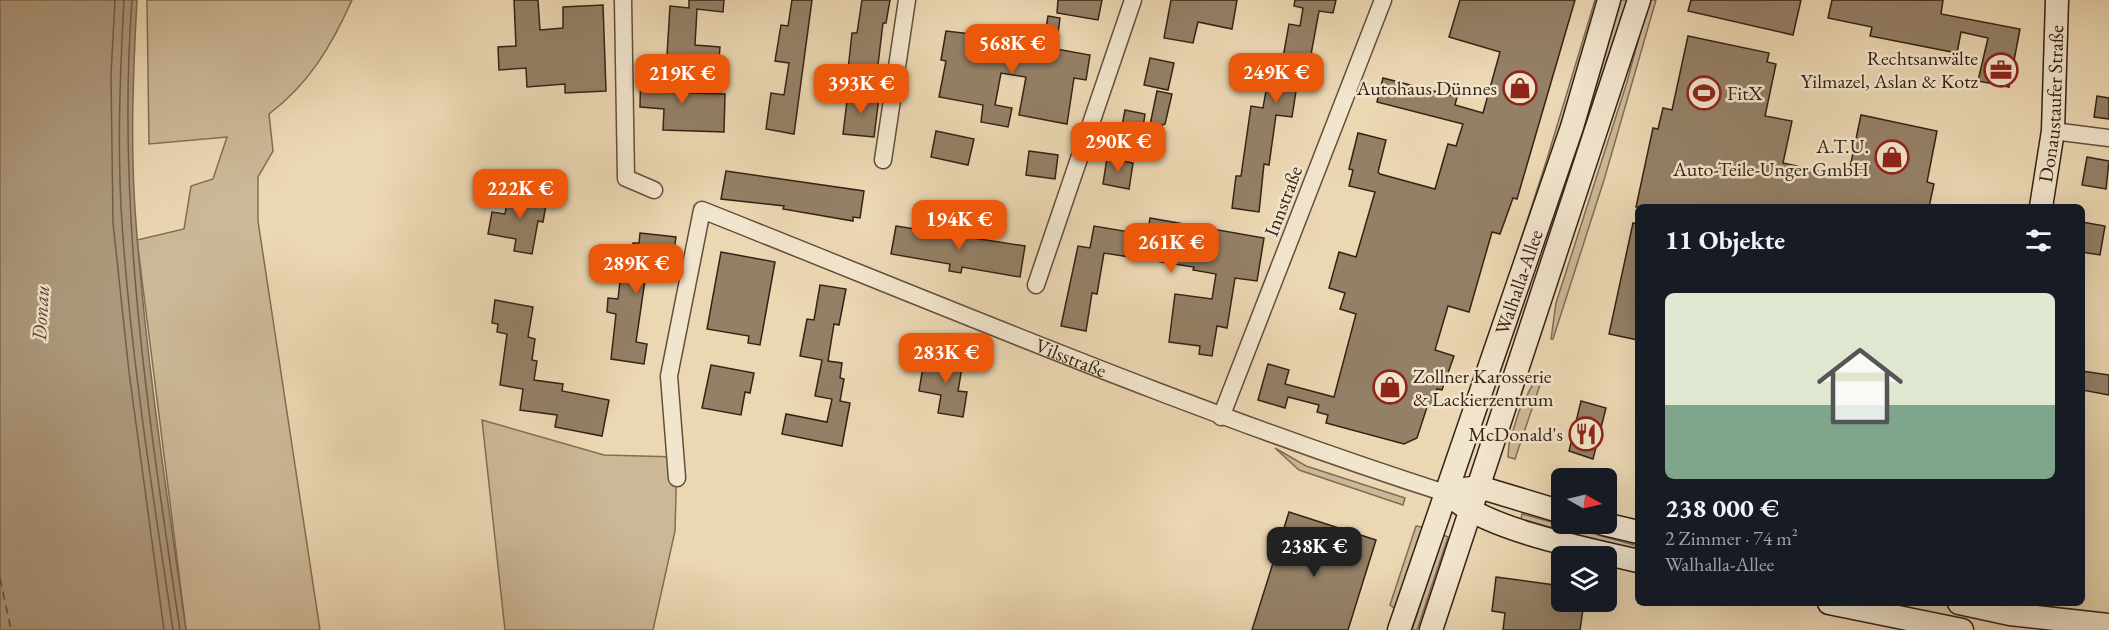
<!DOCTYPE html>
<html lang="de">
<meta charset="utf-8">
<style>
body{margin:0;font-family:"EB Garamond",serif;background:#20242c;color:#f1f3f6;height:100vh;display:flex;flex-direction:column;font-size:22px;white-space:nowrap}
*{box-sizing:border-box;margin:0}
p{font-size:20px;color:#9ea1a6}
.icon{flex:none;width:33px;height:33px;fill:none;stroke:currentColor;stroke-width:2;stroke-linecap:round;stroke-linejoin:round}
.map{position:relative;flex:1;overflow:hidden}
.panel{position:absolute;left:1635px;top:204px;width:450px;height:402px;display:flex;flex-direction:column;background:#171b24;border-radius:9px;box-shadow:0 6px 24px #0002}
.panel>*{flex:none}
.needle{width:39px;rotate:98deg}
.buttons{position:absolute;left:1551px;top:468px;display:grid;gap:12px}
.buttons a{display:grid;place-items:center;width:66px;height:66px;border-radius:9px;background:#171b24;box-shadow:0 6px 24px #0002;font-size:30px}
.price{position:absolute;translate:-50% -51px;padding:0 14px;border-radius:12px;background:#ea580c;color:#fff;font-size:20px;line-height:39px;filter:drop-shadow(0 2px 3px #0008)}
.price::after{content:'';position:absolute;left:50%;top:36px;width:18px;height:14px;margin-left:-9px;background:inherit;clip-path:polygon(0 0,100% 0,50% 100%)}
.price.on{background:#222;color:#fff}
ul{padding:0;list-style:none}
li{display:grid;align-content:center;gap:12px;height:318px;padding:0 30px}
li+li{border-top:2px solid #363941}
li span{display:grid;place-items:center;height:186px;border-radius:9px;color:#555}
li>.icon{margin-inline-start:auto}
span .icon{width:108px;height:108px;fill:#fffc;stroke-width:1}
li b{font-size:26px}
h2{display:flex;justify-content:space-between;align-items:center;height:72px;padding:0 30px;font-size:26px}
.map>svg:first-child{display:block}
</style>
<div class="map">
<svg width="2109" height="630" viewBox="0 0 2109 630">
<rect width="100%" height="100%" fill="#ebd7b2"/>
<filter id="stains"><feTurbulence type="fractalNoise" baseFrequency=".00333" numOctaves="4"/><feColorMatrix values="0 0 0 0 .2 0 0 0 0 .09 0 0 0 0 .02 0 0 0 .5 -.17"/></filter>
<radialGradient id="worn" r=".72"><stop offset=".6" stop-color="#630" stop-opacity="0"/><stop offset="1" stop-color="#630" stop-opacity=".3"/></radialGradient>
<!-- green -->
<path fill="#ccb897" stroke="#806d56" stroke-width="1.5" d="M147,0h205c-20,45 -43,84 -83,114l4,37 -15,26v44l62,409h-134l-49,-390 47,-11 7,-43 22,-7 14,-42 -78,7z
M1595,0h6l-6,25 -97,285 49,-151z
M1618,0h9l-19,79 -51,148 6,-38z
M1649,0h7l-52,180 -51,159h-2l5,-36 71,-221z
M1538,374l5,2 -28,83 -7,-2 1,-13 10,-33z
M482,420l122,35 73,2 -2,74 -22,99h-148z
M1275,448l31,18 99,32 -2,7 -104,-35z
M1522,514l116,32v6l-117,-33z
M1416,526l7,1 -14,56 -15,25 -4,-3z
M1443,535l5,2 -31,93h-5z"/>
<!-- water -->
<path fill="#ad997d" stroke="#7d6954" stroke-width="1.5" d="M0,0h137c-4,74 -7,149 -1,223 10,136 31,272 50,407h-186z"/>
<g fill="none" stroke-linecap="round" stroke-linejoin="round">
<!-- shore -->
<path stroke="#715e4a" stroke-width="1.5" d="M115,0l-4,74 2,149 16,149 35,258
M124,0c-4,74 -7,149 -2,223 9,136 31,272 51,407
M132,0c-16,210 17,422 48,630"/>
<!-- ferry -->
<path stroke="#5f4c3a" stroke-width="1.5" stroke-dasharray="8 6" stroke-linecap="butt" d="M0,578l11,52"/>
</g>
<!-- building -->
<path fill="#948067" stroke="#352216" stroke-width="1.5" d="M514,0h24l2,30 23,-2v-21l40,-2 3,86 -41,2v-9l-38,3 -1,-19 -27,2 -1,-23 18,-1z
M689,0h35l-1,12 -26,-3 -2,36 25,2 -2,22 -11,-1 1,-10 -41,-3 3,-49 19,2z
M792,0h20l-18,134 -28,-5 5,-36 13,2 5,-32 -14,-2 6,-36 7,1z
M862,0h28l-4,23h-3l-6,50 -29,-3 4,-37h5z
M1058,0h44l-4,20 -41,-7z
M1171,0h66l-5,29 -34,-7 -5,21 -29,-5z
M1295,0h41l-3,13 -14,-2 -9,49 -9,-1 -9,58 -16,-2 -7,50 -5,-1 -5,48 -27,-4 4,-32h5l10,-70 12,2 7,-40 11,1 8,-45 11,2 3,-18 -9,-2z
M1460,0h115l-58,199 -4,-1 -13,36 -8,-2 -23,80 -21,-6 -13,44 19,6 -12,34 -5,-1 -4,16 -5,-1 -11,34 -13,6 -78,-21 2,-8 -11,-3 2,-7 -31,-8 -3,11 -27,-8 10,-36 21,6 -4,14 49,13 22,-83 -16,-5 5,-16 -16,-5 10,-36 17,5 19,-65 -26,-6 4,-16 -4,-1 9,-36 28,7 -8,32 2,2 55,15 13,-45 8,2 7,-22 -86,-22 6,-24 74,19 -2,8 28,8 17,-61 -51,-15z
M1691,0h110l-8,35 -105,-24z
M1832,0h111l-2,14 79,15 -11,58 -31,-6 10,-43 -27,-6 -4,21 -87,-17 2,-9 -44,-9z
M1048,16l12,2 -4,31 34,6 -4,25 -12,-2 -7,46 -48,-9 7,-38 -25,-4 -6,32 17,3 -4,19 -27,-5 2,-17 -44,-8 7,-36 -5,-1 5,-29 42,5 -1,8 55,8z
M1688,36l81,17 -2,9 9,2 -11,52 27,5 -9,42 65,14 13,-62 76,16 -10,51 7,2 -5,23h-293l17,-79 5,1 5,-21 9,2z
M1150,58l24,5 -6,27 -24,-5z
M641,64h18l-1,28 67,2 -1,38 -61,-2 1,-21 -24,-2z
M1157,91l15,3 -7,30 -7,3 -8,-2z
M848,93l31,4 -5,40 -31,-3z
M2097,96l12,2v21l-15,-2z
M1125,110l20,4 -3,20 -21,-3z
M936,131l38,8 -6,26 -37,-8z
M1029,151l29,4 -3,24 -29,-4z
M2087,157l22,4 -3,28 -24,-4z
M1107,158l26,5 -4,26 -26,-5z
M726,171l138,20 -4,27 -7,-1v4l-70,-12 1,-3 -63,-7z
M509,190l38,9 -4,23 -5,-1 -6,33 -18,-3 2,-12 -28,-5 4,-22 13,2z
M1150,218l114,20 -7,43 -22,-3 -8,50 -10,-2 -5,30 -13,-2 1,-8 -31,-4 6,-48 37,5 4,-25 -23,-4 1,-3 -90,-14 -7,41 -5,-1 -6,38 -25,-5 17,-80 12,2 4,-22 53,9z
M2082,222l23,4 -5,29 -18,-3z
M1633,223l5,1v116l-29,-6z
M896,226l129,20 -5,31 -58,-10 -1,6 -12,-2 1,-7 -59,-10z
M640,233l36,4 -4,27 -16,-2 -1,12 -9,-1 -10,69 11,2 -3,20 -33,-5 5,-45 -9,-2 1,-14 10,1 4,-35 8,1 3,-22h6z
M721,252l54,10 -15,83 -12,-2 1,-7 -42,-7z
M820,285l26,4 -7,36 -5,-1 -6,37 14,2 -2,15 4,1 -4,22 10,2 -8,43 -60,-12 4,-20 41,8 5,-23 -17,-3 7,-36 -22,-4 7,-37 7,1z
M495,300l38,7 -5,30 7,2 -3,21 5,1 -3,19 29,4 -1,7 47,9 -7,36 -47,-9 2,-12 -37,-5 3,-21 -23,-4 7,-51 -10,-2 1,-8 -6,-1z
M939,351l25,5 -6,35 9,1 -4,25 -25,-4 3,-18 -22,-4 4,-24 13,2z
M711,365l43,8 -4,20 -5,-1 -4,23 -39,-7z
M2082,371l27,4v20l-27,-5z
M1581,401l25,7 -13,51 -24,-8z
M1289,512l87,28 -28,90h-96z
M1496,577l66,9v16h22l-4,28h-77l2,-17 -13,-2z"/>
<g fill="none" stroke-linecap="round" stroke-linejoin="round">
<defs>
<g id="street">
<path d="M623,0l3,178 28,12"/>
<path d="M2053,131l56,7"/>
<path d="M883,160l24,-160"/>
<path d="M1036,285l97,-285"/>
<path d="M1221,417l162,-417"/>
<path id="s1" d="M677,478l-8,-102 33,-166c247,98 490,202 743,283"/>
</g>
<g id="secondary">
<path id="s2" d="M2041,207l12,-76 4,-131"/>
<path d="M1465,489l14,-2 83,25"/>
<path d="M1458,502c40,30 130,47 180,59"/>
<path d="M1604,524l34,8"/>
<path d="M1829,603l133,27"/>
<path d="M1959,603l51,11 99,11"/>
<path id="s3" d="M1399,630l173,-503 37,-127"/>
<path d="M1431,630l208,-630"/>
</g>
</defs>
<!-- street casing -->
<use href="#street" stroke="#624f3d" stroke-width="19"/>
<!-- secondary casing -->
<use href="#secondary" stroke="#352216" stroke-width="25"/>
<!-- street -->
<use href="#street" stroke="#f2e5cd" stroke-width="16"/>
<!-- secondary -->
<use href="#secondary" stroke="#f2e5cd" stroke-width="22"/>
</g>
<!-- icons -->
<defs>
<symbol id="office-ring" viewBox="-11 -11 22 22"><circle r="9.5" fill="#f2e5cd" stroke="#8f2418" stroke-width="1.5"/><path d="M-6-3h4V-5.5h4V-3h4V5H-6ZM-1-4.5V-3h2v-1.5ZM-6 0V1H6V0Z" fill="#8f2418"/></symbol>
<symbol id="shop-ring" viewBox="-11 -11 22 22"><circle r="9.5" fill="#f2e5cd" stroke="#8f2418" stroke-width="1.5"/><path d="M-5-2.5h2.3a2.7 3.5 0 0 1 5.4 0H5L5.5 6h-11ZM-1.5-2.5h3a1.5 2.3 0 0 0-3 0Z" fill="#8f2418"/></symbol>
<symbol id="stadium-ring" viewBox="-11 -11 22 22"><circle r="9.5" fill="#f2e5cd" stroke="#8f2418" stroke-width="1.5"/><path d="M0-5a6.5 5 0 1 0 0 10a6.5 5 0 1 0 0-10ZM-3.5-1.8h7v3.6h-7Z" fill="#8f2418"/></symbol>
<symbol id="restaurant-ring" viewBox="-11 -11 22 22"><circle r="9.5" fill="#f2e5cd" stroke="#8f2418" stroke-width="1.5"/><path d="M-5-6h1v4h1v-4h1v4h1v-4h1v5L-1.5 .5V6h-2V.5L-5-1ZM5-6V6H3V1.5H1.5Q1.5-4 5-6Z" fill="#8f2418"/></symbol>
</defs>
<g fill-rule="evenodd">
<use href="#office-ring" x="1982" y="51" width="38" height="38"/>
<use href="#shop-ring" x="1501" y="69" width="38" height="38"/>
<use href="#stadium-ring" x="1685" y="74" width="38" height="38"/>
<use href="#shop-ring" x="1873" y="138" width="38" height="38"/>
<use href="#shop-ring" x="1371" y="368" width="38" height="38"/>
<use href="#restaurant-ring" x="1567" y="415" width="38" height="38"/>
</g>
<g text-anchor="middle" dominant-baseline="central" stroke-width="5" stroke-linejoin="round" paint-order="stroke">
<!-- poi labels -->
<g font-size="20" fill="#352216" stroke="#f2e5cd" text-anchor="end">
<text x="1978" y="58">Rechtsanwälte<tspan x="1978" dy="23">Yilmazel, Aslan &amp; Kotz</tspan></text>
<text x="1497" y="88">Autohaus Dünnes</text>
<text x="1727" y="93" text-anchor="start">FitX</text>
<text x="1869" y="146">A.T.U.<tspan x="1869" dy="23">Auto-Teile-Unger GmbH</tspan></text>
<text x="1413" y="376" text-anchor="start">Zollner Karosserie<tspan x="1413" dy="23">&amp; Lackierzentrum</tspan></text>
<text x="1563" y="434">McDonald's</text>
</g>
<!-- street labels -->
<g font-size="20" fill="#352216" stroke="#f2e5cd">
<text stroke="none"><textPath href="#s2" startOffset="104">Donaustaufer Straße</textPath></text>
<text transform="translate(1283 201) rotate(-69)">Innstraße</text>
<text stroke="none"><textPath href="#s3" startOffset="368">Walhalla-Allee</textPath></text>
<text stroke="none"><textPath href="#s1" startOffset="669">Vilsstraße</textPath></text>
</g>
<!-- water labels -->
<g font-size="21" font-style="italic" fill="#5f4c3a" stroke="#f2e5cd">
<text transform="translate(40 313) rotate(-87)">Donau</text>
</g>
</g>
<rect width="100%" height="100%" filter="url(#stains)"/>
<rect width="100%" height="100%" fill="url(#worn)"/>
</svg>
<div class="buttons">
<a><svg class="needle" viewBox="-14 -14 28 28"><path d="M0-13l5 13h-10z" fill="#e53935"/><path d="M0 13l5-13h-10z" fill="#9ea1a6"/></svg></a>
<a><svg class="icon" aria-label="layers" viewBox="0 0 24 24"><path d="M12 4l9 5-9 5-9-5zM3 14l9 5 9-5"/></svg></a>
</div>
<b class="price" style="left:1012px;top:75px">568K €</b>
<b class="price" style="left:1276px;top:104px">249K €</b>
<b class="price" style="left:682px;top:105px">219K €</b>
<b class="price" style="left:861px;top:115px">393K €</b>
<b class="price" style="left:1118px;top:173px">290K €</b>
<b class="price" style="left:520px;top:220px">222K €</b>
<b class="price" style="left:959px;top:251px">194K €</b>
<b class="price" style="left:1171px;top:274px">261K €</b>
<b class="price" style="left:636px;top:295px">289K €</b>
<b class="price" style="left:946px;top:384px">283K €</b>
<b class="price on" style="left:1314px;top:578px">238K €</b>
<section class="panel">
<h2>11 Objekte<svg class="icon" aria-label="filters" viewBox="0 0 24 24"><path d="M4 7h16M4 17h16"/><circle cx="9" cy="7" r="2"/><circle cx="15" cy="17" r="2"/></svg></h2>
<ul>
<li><span style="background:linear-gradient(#dfe7d0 60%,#7fa58c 0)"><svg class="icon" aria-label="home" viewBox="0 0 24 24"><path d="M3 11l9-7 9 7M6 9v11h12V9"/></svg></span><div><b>238 000 €</b><p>2 Zimmer · 74 m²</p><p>Walhalla-Allee</p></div></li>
</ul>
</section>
</div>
